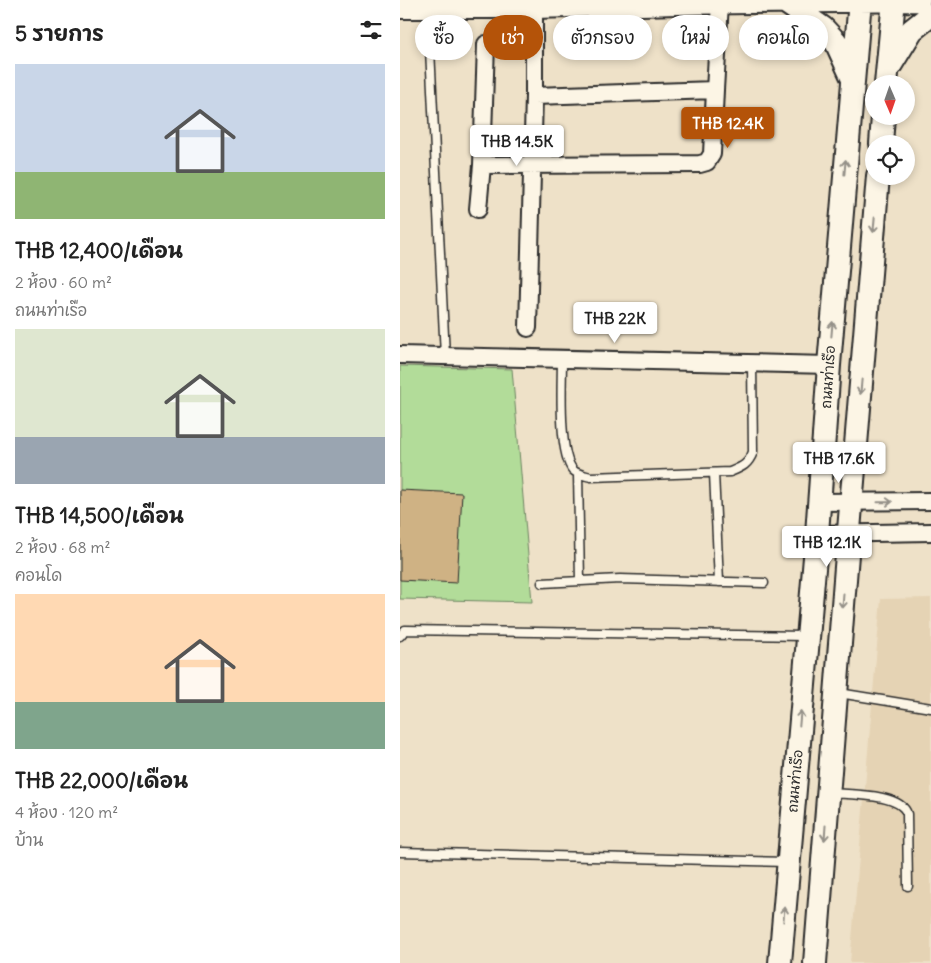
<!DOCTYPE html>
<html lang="th">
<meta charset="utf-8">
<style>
body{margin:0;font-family:Delius,"Playpen Sans Thai",sans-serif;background:#f2f2f2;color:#222;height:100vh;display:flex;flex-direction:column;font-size:19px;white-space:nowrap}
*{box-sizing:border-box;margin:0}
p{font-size:16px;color:#767676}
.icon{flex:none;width:28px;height:28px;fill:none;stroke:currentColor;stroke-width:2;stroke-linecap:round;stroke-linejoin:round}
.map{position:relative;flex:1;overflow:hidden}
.panel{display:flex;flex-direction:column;background:#fff;width:400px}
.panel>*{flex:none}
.banner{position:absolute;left:15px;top:15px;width:440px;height:45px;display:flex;gap:10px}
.needle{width:32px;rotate:178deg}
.fabs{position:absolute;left:465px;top:75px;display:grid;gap:10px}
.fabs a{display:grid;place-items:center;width:50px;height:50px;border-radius:50%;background:#fff;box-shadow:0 2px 8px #0003;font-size:25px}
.price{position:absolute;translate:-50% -42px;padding:0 11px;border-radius:5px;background:#fff;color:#222;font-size:16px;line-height:32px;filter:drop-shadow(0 1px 2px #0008)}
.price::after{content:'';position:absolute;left:50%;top:30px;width:15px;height:11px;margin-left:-8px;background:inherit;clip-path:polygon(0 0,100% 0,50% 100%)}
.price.current{background:#b45309;color:#fff}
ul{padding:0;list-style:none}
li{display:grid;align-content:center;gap:10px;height:265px;padding:0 15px}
li span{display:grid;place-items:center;height:155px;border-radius:0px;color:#555}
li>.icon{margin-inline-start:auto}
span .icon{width:90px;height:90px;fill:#fffc;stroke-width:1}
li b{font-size:21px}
h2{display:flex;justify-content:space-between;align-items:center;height:60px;padding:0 15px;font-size:21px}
.chip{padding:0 18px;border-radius:22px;background:#fff;box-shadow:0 2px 8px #0003;font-size:18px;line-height:45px}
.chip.current{background:#b45309;color:#fff}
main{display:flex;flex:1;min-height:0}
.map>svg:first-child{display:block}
</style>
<main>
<section class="panel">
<h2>5 รายการ<svg class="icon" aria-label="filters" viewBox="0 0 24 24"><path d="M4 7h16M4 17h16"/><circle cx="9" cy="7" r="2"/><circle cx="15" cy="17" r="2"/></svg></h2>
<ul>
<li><span style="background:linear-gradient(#c9d6e8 70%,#8fb573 0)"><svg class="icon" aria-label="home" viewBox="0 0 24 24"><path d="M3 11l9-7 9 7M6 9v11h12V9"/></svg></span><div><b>THB 12,400/เดือน</b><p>2 ห้อง · 60 m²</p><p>ถนนท่าเรือ</p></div></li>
<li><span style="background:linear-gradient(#dfe7d0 70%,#9aa5b1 0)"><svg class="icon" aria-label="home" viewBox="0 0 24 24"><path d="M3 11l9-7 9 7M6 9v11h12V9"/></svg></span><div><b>THB 14,500/เดือน</b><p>2 ห้อง · 68 m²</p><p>คอนโด</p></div></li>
<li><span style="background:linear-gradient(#ffd9b3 70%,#7fa58c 0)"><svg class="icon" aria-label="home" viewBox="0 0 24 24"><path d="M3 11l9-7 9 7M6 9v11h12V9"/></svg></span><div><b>THB 22,000/เดือน</b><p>4 ห้อง · 120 m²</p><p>บ้าน</p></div></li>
</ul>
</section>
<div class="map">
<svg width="531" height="963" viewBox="0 0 531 963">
<rect width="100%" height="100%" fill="#eee1c8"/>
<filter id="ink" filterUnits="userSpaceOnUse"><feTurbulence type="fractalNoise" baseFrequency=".02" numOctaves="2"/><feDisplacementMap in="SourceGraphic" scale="10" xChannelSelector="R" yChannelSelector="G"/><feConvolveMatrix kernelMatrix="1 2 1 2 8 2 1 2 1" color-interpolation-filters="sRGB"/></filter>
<g filter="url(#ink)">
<!-- built -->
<path fill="#e5d3b4" d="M531,598v365h-81l31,-364z"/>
<!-- green -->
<path fill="#b2dc99" stroke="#6e8462" d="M0,366l112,3 20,233 -132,-3z"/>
<!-- building -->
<path fill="#cfb284" stroke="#2b2b2b" d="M0,490l62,3 -5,90 -57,-3z"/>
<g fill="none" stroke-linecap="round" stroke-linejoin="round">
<defs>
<path id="lane" d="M28,8l17,348
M162,359c0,23 -4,94 11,111 5,5 11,5 18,7l139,-5c12,-5 18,-7 23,-20l-1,-89
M314,473l5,109
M178,474l2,107
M142,583l78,-4 144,4
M0,636l5,-6 400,6
M439,693l92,15
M430,793c19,2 71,0 77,21l1,72
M0,852l386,10"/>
<path id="street" d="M315,90l5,-87
M82,165l218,-1 7,-2 5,-8 3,-64 -181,6
M78,209l4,-44 4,-121
M128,328l6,-232v-89
M0,355l429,10
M419,502l112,-1
M417,534l114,-2"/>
<path id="secondary" d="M385,2l38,26 13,14 16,35
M0,7h134l143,-4 242,-3
M490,66l22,-36 19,-15
M486,84l8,-84
M481,144l2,-28
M380,963l37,-429 12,-169 31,-365
M415,963l31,-396 32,-391"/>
</defs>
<!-- lane casing -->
<use href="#lane" stroke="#2b2b2b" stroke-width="11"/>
<!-- street casing -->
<use href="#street" stroke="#2b2b2b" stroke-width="20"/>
<!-- secondary casing -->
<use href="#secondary" stroke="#2b2b2b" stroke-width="26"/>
<!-- lane -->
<use href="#lane" stroke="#fcf5e5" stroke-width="8"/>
<!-- street -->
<use href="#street" stroke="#fcf5e5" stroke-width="16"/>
<!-- secondary -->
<use href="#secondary" stroke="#fcf5e5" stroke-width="22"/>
</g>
<!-- one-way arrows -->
<defs><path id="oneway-shaft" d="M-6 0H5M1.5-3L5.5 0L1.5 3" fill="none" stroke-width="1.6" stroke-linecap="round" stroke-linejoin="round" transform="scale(1.25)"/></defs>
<g stroke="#949088">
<use href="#oneway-shaft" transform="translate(445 167) rotate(-85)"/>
<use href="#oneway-shaft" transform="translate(474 225) rotate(95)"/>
<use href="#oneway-shaft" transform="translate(432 329) rotate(-85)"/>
<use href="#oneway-shaft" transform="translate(461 387) rotate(95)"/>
<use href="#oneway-shaft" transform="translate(485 502) rotate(-1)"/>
<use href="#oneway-shaft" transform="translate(443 601) rotate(94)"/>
<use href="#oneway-shaft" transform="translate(400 718) rotate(-85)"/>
<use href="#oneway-shaft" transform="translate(425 833) rotate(94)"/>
<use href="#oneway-shaft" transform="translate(384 914) rotate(-85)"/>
</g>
</g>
<g text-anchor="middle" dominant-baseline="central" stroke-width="4.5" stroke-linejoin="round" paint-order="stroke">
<!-- street labels -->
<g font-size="14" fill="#2b2b2b" stroke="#fcf5e5">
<text transform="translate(428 377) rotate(-86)">ถนนท่าเรือ</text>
<text transform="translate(395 781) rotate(-85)">ถนนท่าเรือ</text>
</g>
</g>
</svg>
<div class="fabs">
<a><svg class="needle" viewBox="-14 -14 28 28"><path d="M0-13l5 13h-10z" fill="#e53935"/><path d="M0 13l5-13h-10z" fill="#767676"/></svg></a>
<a><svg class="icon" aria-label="locate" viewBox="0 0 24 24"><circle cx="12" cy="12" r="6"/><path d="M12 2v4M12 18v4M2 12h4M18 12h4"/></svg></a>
</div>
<b class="price current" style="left:328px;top:149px">THB 12.4K</b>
<b class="price" style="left:117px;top:167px">THB 14.5K</b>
<b class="price" style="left:215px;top:344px">THB 22K</b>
<b class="price" style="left:439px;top:484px">THB 17.6K</b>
<b class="price" style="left:427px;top:568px">THB 12.1K</b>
<div class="banner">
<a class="chip">ซื้อ</a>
<a class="chip current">เช่า</a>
<a class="chip">ตัวกรอง</a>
<a class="chip">ใหม่</a>
<a class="chip">คอนโด</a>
</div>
</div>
</main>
